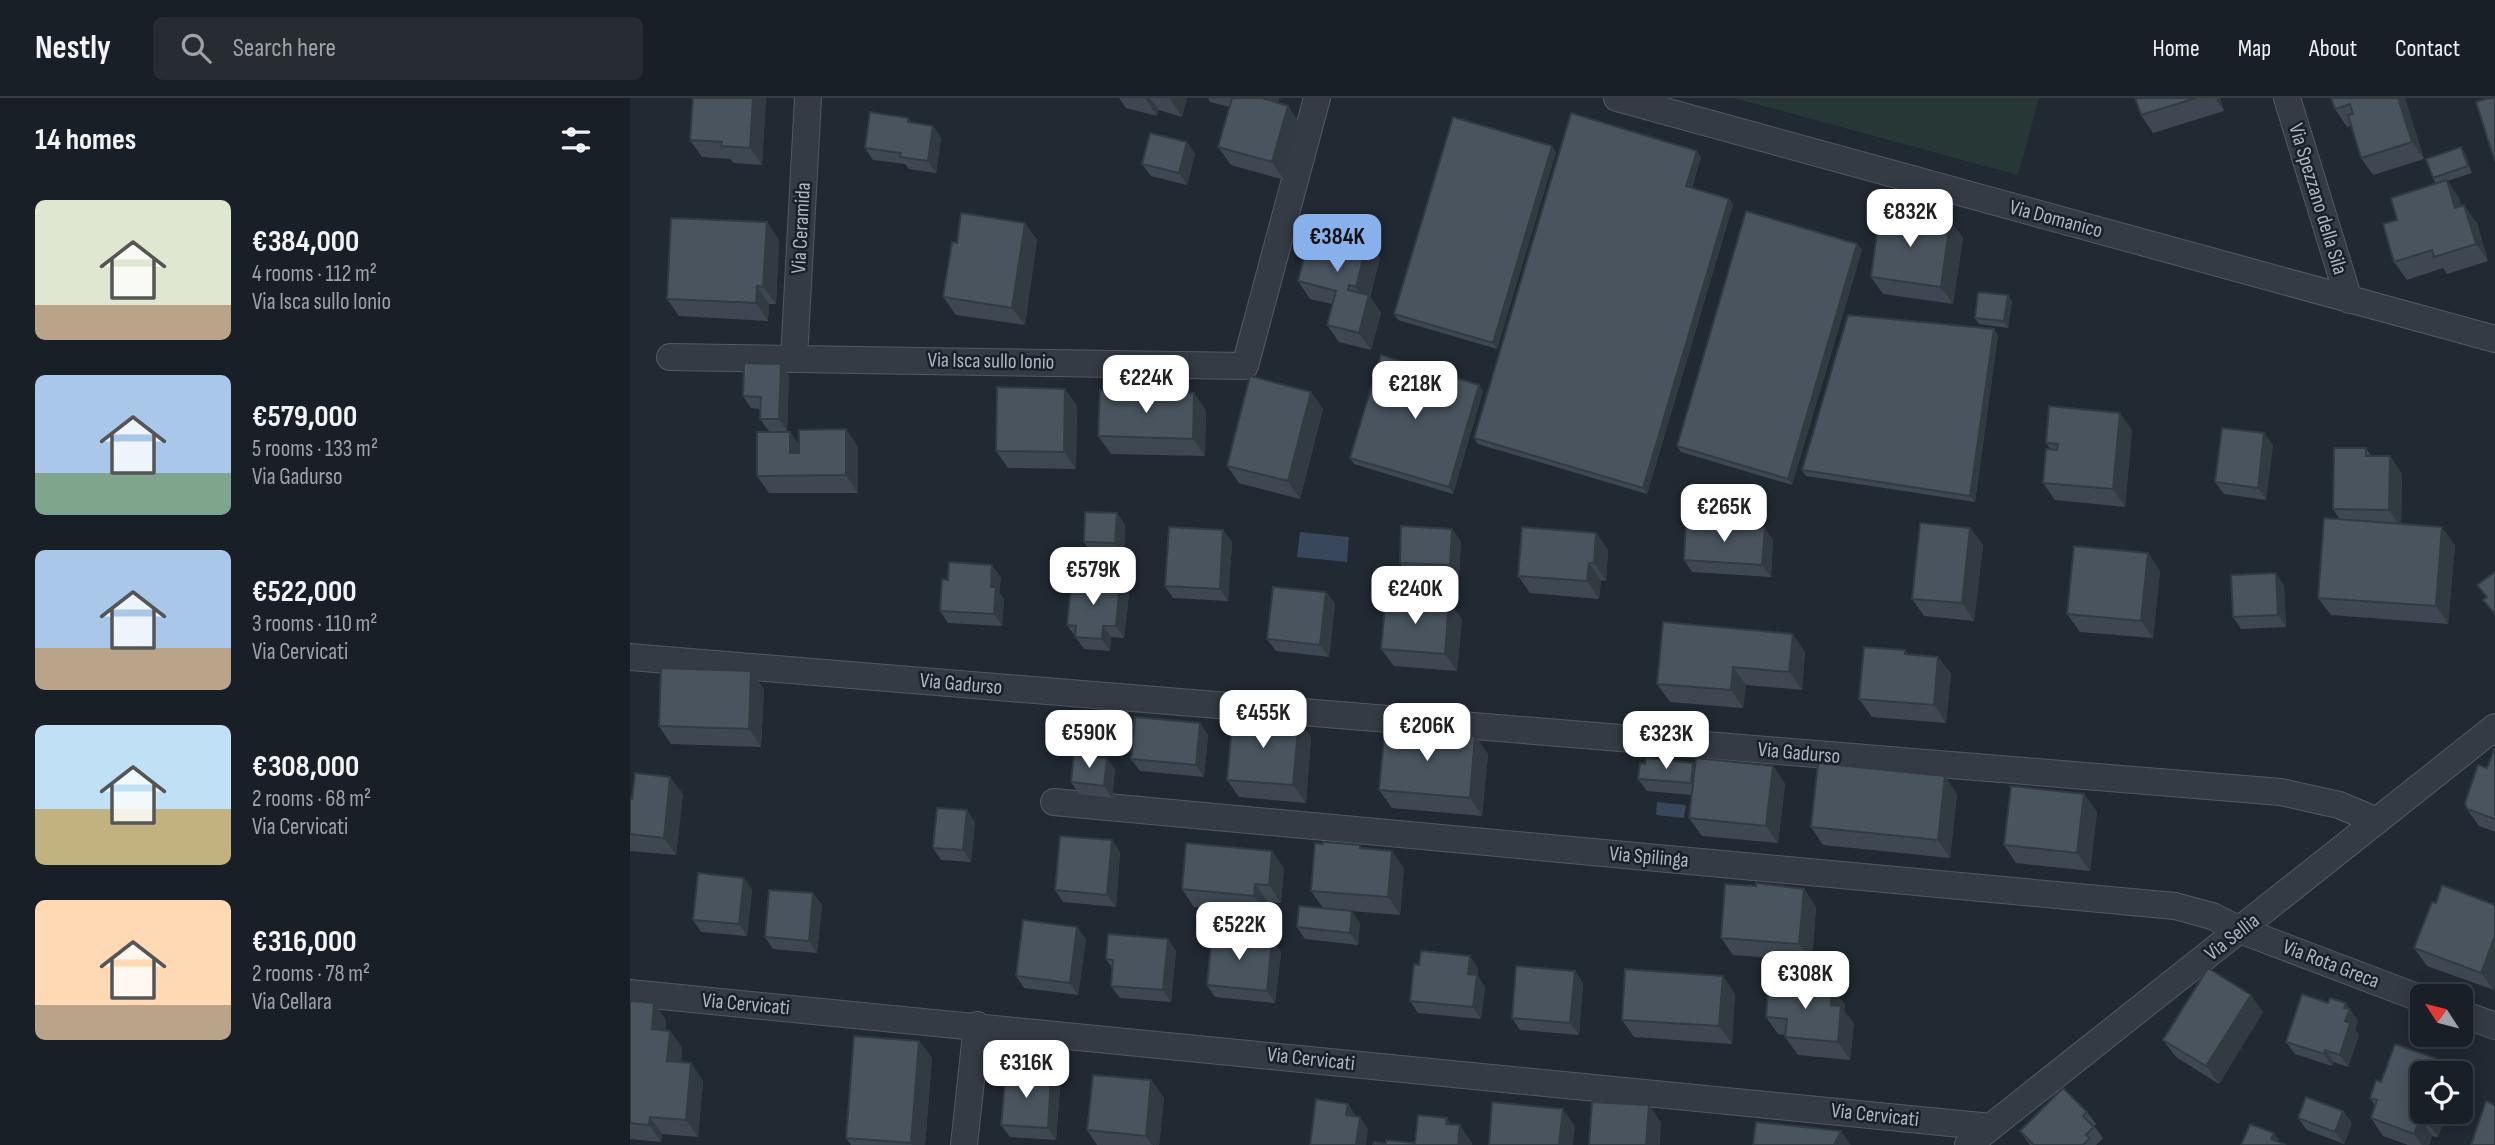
<!DOCTYPE html>
<meta charset="utf-8">
<style>
body{margin:0;font-family:"Sofia Sans Condensed",sans-serif;background:#262c32;color:#f1f3f6;height:100vh;display:flex;flex-direction:column;font-size:26px;white-space:nowrap}
*{box-sizing:border-box;margin:0}
p{font-size:23px;color:#9fa2a7}
.icon{flex:none;width:38px;height:38px;fill:none;stroke:currentColor;stroke-width:2;stroke-linecap:round;stroke-linejoin:round}
.map{position:relative;flex:1;overflow:hidden}
.panel{display:flex;flex-direction:column;background:#191f26;width:630px}
.panel>*{flex:none}
.needle{width:46px;rotate:306deg}
.tools{position:absolute;left:1780px;top:886px;display:grid;gap:14px}
.tools a{display:grid;place-items:center;width:63px;height:63px;border-radius:10px;background:#191f26;box-shadow:0 4px 18px #0003,0 0 0 2px #373d43;font-size:35px}
.price{position:absolute;translate:-50% -60px;padding:0 16px;border-radius:14px;background:#fff;color:#222;font-size:23px;line-height:46px;filter:drop-shadow(0 2px 4px #0008)}
.price::after{content:'';position:absolute;left:50%;top:42px;width:21px;height:16px;margin-left:-10px;background:inherit;clip-path:polygon(0 0,100% 0,50% 100%)}
.price.selected{background:#88b1ec;color:#111}
ul{padding:0;list-style:none}
li{display:flex;align-items:center;gap:21px;height:175px;padding:0 35px}
li span{display:grid;place-items:center;flex:none;width:196px;height:140px;border-radius:10px;color:#555}
li>.icon{margin-inline-start:auto}
span .icon{width:84px;height:84px;fill:#fffc;stroke-width:1}
li b{font-size:30px}
h2{display:flex;justify-content:space-between;align-items:center;height:84px;padding:0 35px;font-size:30px}
header{display:flex;align-items:center;gap:42px;box-sizing:border-box;height:98px;padding:0 35px;background:#191f26;border-bottom:2px solid #373d43}
header strong{font-size:33px}
nav{display:flex;gap:38px;margin-inline-start:auto;font-size:24px}
.search{width:490px;height:63px;background:#262c32;display:flex;align-items:center;gap:18px;box-sizing:border-box;padding:0 24px;border-radius:10px;color:#9fa2a7;font-size:26px}
main{display:flex;flex:1;min-height:0}
.map>svg:first-child{display:block}
</style>
<header>
<strong>Nestly</strong>
<div class="search"><svg class="icon" aria-label="search" viewBox="0 0 24 24"><circle cx="10" cy="10" r="6"/><path d="M15 15l6 6"/></svg>Search here</div>
<nav><a>Home</a><a>Map</a><a>About</a><a>Contact</a></nav>
</header>
<main>
<section class="panel">
<h2>14 homes<svg class="icon" aria-label="filters" viewBox="0 0 24 24"><path d="M4 7h16M4 17h16"/><circle cx="9" cy="7" r="2"/><circle cx="15" cy="17" r="2"/></svg></h2>
<ul>
<li><span style="background:linear-gradient(#dfe7d0 75%,#b9a48a 0)"><svg class="icon" aria-label="home" viewBox="0 0 24 24"><path d="M3 11l9-7 9 7M6 9v11h12V9"/></svg></span><div><b>€384,000</b><p>4 rooms · 112 m²</p><p>Via Isca sullo Ionio</p></div></li>
<li><span style="background:linear-gradient(#a9c7e8 70%,#7fa58c 0)"><svg class="icon" aria-label="home" viewBox="0 0 24 24"><path d="M3 11l9-7 9 7M6 9v11h12V9"/></svg></span><div><b>€579,000</b><p>5 rooms · 133 m²</p><p>Via Gadurso</p></div></li>
<li><span style="background:linear-gradient(#a9c7e8 70%,#b9a48a 0)"><svg class="icon" aria-label="home" viewBox="0 0 24 24"><path d="M3 11l9-7 9 7M6 9v11h12V9"/></svg></span><div><b>€522,000</b><p>3 rooms · 110 m²</p><p>Via Cervicati</p></div></li>
<li><span style="background:linear-gradient(#bfe0f5 60%,#c2b280 0)"><svg class="icon" aria-label="home" viewBox="0 0 24 24"><path d="M3 11l9-7 9 7M6 9v11h12V9"/></svg></span><div><b>€308,000</b><p>2 rooms · 68 m²</p><p>Via Cervicati</p></div></li>
<li><span style="background:linear-gradient(#ffd9b3 75%,#b9a48a 0)"><svg class="icon" aria-label="home" viewBox="0 0 24 24"><path d="M3 11l9-7 9 7M6 9v11h12V9"/></svg></span><div><b>€316,000</b><p>2 rooms · 78 m²</p><p>Via Cellara</p></div></li>
</ul>
</section>
<div class="map">
<svg width="1865" height="1047" viewBox="0 0 1865 1047">
<rect width="100%" height="100%" fill="#212933"/>
<!-- green -->
<path fill="#263736" d="M1104,0h305l-21,77z"/>
<!-- water -->
<path fill="#38475b" d="M670,434l49,5 -2,25 -50,-5z
M1027,704l29,3 -2,13 -28,-3z"/>
<g fill="none" stroke-linecap="round" stroke-linejoin="round">
<defs>
<path id="street" d="M987,0l878,241
M1657,0l62,202
M40,259l575,9 72,-268
M164,260l14,-260
M0,559l1651,135 58,13 38,16
M424,704l1121,104 37,10 28,14 182,69
M0,895l1361,134
M1830,915l35,13
M334,1047l13,-120
M1338,1047l527,-418"/>
</defs>
<!-- street casing -->
<use href="#street" stroke="#525962" stroke-width="28"/>
<!-- street -->
<use href="#street" stroke="#343b44" stroke-width="26"/>
</g>
<!-- wall -->
<path fill="#3f4852" d="M63,0h73l-4,67 -28,-2 -4,-4 -28,-2 -12,-17z
M489,0h68l-5,19 -23,-7 -2,6 -31,-8z
M578,0h71l-1,5 10,3 12,18 -16,56 -53,-15 -13,-18 12,-40 -20,-5z
M1505,0h85l4,13 -71,22 -12,-18z
M1701,0h74l19,61 -51,16 -12,-17 -10,-33 -4,2 -12,-18z
M278,20l4,5 21,3 8,12 -5,35 -27,-4 -4,-5 -32,-4 -8,-12z
M557,44l8,12 -8,31 -36,-9 -9,-12z
M926,54l-59,197 -99,-29 -4,-6z
M1835,55l7,20 -25,8 12,17 2,8 16,17 11,38 -41,13 -4,-6 -36,12 -13,-18 3,-42 39,-36 -3,-6z
M1071,59l-9,31 37,11 4,6 -86,289 -169,-50 -4,-6z
M1320,123l13,17 -10,66 -70,-10 -12,-17z
M395,125l12,17 -12,85 -69,-10 -13,-18 14,-54z
M149,142l-3,64h-7l-1,17 -89,-5 -12,-17z
M738,142l12,18 -10,39 11,16 -10,37 -32,-8 -12,-17 5,-21 -22,-5 -12,-18z
M1227,146l5,6 -70,235 -111,-33 -4,-6z
M1382,203l-4,27 -29,-4 -4,-6z
M1368,237l-23,167 -169,-26 -4,-6z
M151,266l8,12 -2,55h-18l-9,-12 1,-10 -10,-1 -8,-12z
M435,291l12,17 -1,63 -68,-1 -12,-17z
M853,293l-30,103 -99,-30 -4,-6z
M681,294l12,17 -23,90 -61,-16 -12,-17z
M576,312l-1,46 -94,-2 -13,-18z
M1502,332l-7,77 -70,-7 -12,-17 8,-33 -5,-7z
M160,334l9,13 59,2v46h-89l-12,-17z
M1643,347l-7,55 -42,-6 -9,-12z
M1736,350l5,8h19l12,18 -1,50 54,21 -7,79 -117,-9 -13,-17 22,-78 -7,-11z
M487,415l8,12 -1,30 -32,-1 -8,-12z
M1340,430l13,17 -9,76 -50,-5 -12,-17z
M593,432l9,12 -4,59 -55,-3 -8,-12z
M966,435l12,17 -2,31 -5,-1 -2,19 -69,-6 -12,-17z
M1143,442l-2,37 -79,-5 -8,-12z
M831,443l-2,36 -51,-2 -8,-12z
M1518,455l12,18 -7,67 -73,-6 -13,-18z
M371,479l-2,15 5,7 -2,27 -54,-3 -8,-12 8,-31z
M490,484l9,12 -5,44 -13,-1 -1,14 -26,-2 -17,-24z
M1654,487l2,42 -45,2 -8,-12z
M696,494l9,12 -6,53 -53,-6 -9,-12z
M832,521l-5,52 -63,-5 -13,-17z
M1275,552l3,4 30,3 13,17 -5,49 -74,-6 -13,-18z
M1175,554l-3,38 -56,-5 -3,23 -73,-6 -13,-18z
M134,591l-3,58 -90,-3 -12,-18z
M578,637l-4,42 -64,-6 -9,-12z
M845,638l13,18 -6,62 -90,-8 -13,-18z
M681,639l-5,66 -67,-6 -12,-17z
M1865,649v85l-16,-6 -12,-17 20,-41z
M477,660l8,12 -3,28 -33,-4 -8,-12z
M1063,665l2,2 78,1 12,18 -7,59 -76,-7 -13,-18 3,-23 -45,-4 -9,-12z
M53,696l-7,61 -46,-4v-53z
M1327,696l-7,64 -127,-13 -12,-18z
M1454,696l13,18 -7,59 -74,-8 -12,-18z
M345,724l-4,40 -30,-2 -8,-12z
M732,751l42,19 -4,47 -61,-5 13,1 8,12 -2,22 -53,-6 -8,-12 26,-19 -12,-17z
M490,754l-4,55 -53,-5 -8,-12z
M654,770l-3,35 -13,-1 -2,12 -72,-7 -12,-18z
M114,780l8,12 -5,46 -46,-4 -8,-12z
M1174,791l12,18 -4,54 -79,-6 -12,-17z
M183,795l9,12 -5,48 -44,-4 -8,-12z
M1802,804l62,88 -67,-24 -13,-18z
M456,841l-8,56 -54,-7 -8,-12z
M642,842l9,12 -6,51 -60,-6 -8,-12z
M546,853l-5,51 -51,-4 -9,-12 2,-17 -7,-10z
M789,867l59,3v8l7,11 -4,32 -63,-6 -8,-12z
M945,873l8,12 -4,52 -59,-5 -8,-12z
M1105,896l-3,50 -98,-7 -12,-17z
M0,903l36,19 -1,10 5,1 12,17 -1,14 10,1 12,18 -5,56 -36,-3 -1,8 -31,-3z
M1215,906l-1,6 10,14 -4,36 -52,-5 -13,-18 1,-2 -8,-1 -12,-17z
M1633,914l-44,72 -43,-27 -13,-17z
M1724,917l4,6 -3,9 4,5 -11,32 -14,-5 -2,4 -37,-12 -9,-12z
M289,943l13,17 -7,87h-74l-5,-7z
M1813,963l8,12h-29l23,44 -7,20 -6,-1 -3,9h-21l-25,-9 -12,-18 4,-12 -5,-8 11,-16z
M521,982l13,18 -5,47h-62l-10,-15z
M430,989l-4,53 -46,-3 -9,-12z
M1457,1014l9,12 -2,2 9,12 -7,7h-66l-10,-14z
M1668,1020l54,5 -8,21 -37,-14z"/>
<!-- shaded-wall -->
<path fill="#333b42" d="M123,0h13v1l-4,66 -12,-17z
M515,0h5l9,12 -2,6z
M540,0h17l-5,19 -12,-18z
M632,0h17l-5,18z
M1585,0h5l4,13z
M1768,0h7l19,61 -12,-17z
M658,8l12,18 -16,56 -12,-18z
M303,28l8,12 -5,35 -8,-12z
M557,44l8,12 -8,31 -8,-12z
M922,48l4,6 -59,197 -4,-6z
M1831,49l4,6 7,20 -4,-7z
M1067,53l4,6 -11,35 -4,-6z
M1817,82l12,18 8,28 -12,-18z
M1099,101l4,6 -86,289 -4,-6z
M1834,107l13,18 11,38 -12,-17z
M1320,123l13,17 -10,66 -12,-17z
M137,124l12,18 -3,64 -13,-17z
M395,125l12,17 -12,85 -13,-17z
M738,142l12,18 -10,39 11,16 -10,37 -12,-17 8,-30 -11,-16z
M1227,146l5,6 -70,235 -4,-6z
M127,188l12,18 -1,17 -12,-18z
M1378,197l4,6 -4,27 -4,-7z
M1364,231l4,6 -23,167 -5,-6z
M151,266l8,12 -2,55 -8,-12z
M849,287l4,6 -30,103 -4,-7z
M435,291l12,17 -1,63 -12,-17z
M681,294l12,17 -23,90 -12,-18z
M564,295l12,17 -1,46 -12,-17z
M1490,315l12,17 -7,77 -12,-18z
M216,331l12,18v46l-12,-18z
M160,334l12,18v21l-12,-18z
M1634,335l9,12 -7,55 -8,-12z
M1760,358l12,18 -1,54 -12,-18z
M487,415l8,12 -1,30 -9,-12z
M1812,429l13,18 -7,79 -12,-18z
M1135,430l8,12 -2,37 -9,-12z
M1340,430l13,17 -9,76 -12,-18z
M822,431l9,12 -2,36 -9,-12z
M593,432l9,12 -4,59 -8,-12z
M966,435l12,17 -2,31 -12,-18z
M1518,455l12,18 -7,67 -12,-17z
M959,465l12,17 -2,19 -12,-18z
M362,467l9,12 -2,15 5,7 -2,27 -8,-12 -3,-27z
M1646,475l8,12 2,42 -8,-12z
M490,484l9,12 -5,44 -8,-12z
M696,494l9,12 -6,53 -9,-12z
M819,504l13,17 -5,52 -12,-17z
M473,528l8,11 -1,14 -8,-12z
M1163,536l12,18 -3,38 -13,-18z
M1308,559l13,17 -5,49 -12,-18z
M1103,569l13,18 -3,23 -12,-18z
M121,573l13,18 -3,58 -12,-18z
M669,622l12,17 -5,66 -13,-18z
M570,625l8,12 -4,42 -8,-12z
M845,638l13,18 -6,62 -12,-18z
M477,660l8,12 -3,28 -8,-12z
M1063,665l9,12 -2,20 -9,-12z
M1143,668l12,18 -7,59 -12,-17z
M1315,678l12,18 -7,64 -12,-18z
M40,679l13,17 -7,61 -12,-17z
M1454,696l13,18 -7,59 -13,-18z
M337,712l8,12 -4,40 -8,-12z
M482,742l8,12 -4,55 -9,-12z
M642,753l12,17 -3,35 -12,-18z
M762,753l12,17 -4,47 -12,-18z
M114,780l8,12 -5,46 -8,-12z
M625,786l13,18 -2,12 -12,-18z
M1174,791l12,18 -4,54 -13,-17z
M183,795l9,12 -5,48 -8,-12z
M722,813l8,12 -2,22 -8,-12z
M447,829l9,12 -8,56 -8,-12z
M1865,838v50l-1,4 -13,-17z
M538,841l8,12 -5,51 -8,-12z
M642,842l9,12 -6,51 -8,-12z
M840,858l8,12v8l7,11 -4,32 -8,-12 -5,-33z
M945,873l8,12 -4,52 -9,-12z
M1093,878l12,18 -3,50 -13,-18z
M1202,889l13,17 -1,6 10,14 -4,36 -12,-18 -7,-37z
M1621,897l12,17 -44,72 -13,-18z
M24,905l12,17 -2,27 -12,-18z
M1716,905l12,18 -3,9 4,5 -11,32 -8,-12 5,-34 -1,-13z
M40,933l12,17 -2,31 -13,-18z
M289,943l13,17 -7,87h-13l-1,-2z
M1695,952l9,12 -2,4 -8,-12z
M1813,963l8,12h-13z
M61,965l12,18 -5,56 -12,-17z
M421,977l9,12 -4,53 -8,-12z
M521,982l13,18 -5,47h-7l-6,-9z
M718,1006l8,12 -1,11 -9,-12z
M1019,1007l12,17 -1,23h-14z
M933,1011l12,17 -2,19h-14z
M1713,1013l9,12 -8,21 -9,-12z
M1799,1013h14l-1,2 3,4 -7,20 -13,-17z
M20,1019l12,17 -1,8 -12,-17z
M730,1019l8,12 -2,16h-10z
M817,1020l12,18 1,-11 12,18v2h-14l-12,-21z
M1790,1020l12,18 -3,9h-7l-8,-11z
M1211,1033l10,14h-17z
M1644,1035l8,12 -11,-6z"/>
<!-- building -->
<path fill="#49545f" stroke="#333b42" stroke-width="2" d="M63,0h60l-3,50 -29,-2 1,-4 -32,-2z
M602,0h30l26,8 -16,56 -54,-15z
M1505,0h61l-55,17z
M1701,0h67l14,44 -51,16 -13,-43 5,-1 -3,-10 -15,5z
M1859,0h6v64l-19,-60z
M240,14l38,6v4l25,4 -5,35 -28,-4 1,-4 -36,-5z
M941,15l126,38 -11,35 43,13 -86,289 -169,-50z
M823,19l99,29 -59,197 -99,-29z
M520,35l37,9 -8,31 -37,-9z
M1831,49l7,19 -35,12 -7,-19z
M1817,82l8,28 9,-3 12,39 -42,13 -2,-7 -38,12 -11,-38 14,-4 -6,-22z
M1116,113l111,33 -69,235 -111,-33z
M1250,113l70,10 -9,66 -70,-10z
M331,115l64,10 -13,85 -69,-11 9,-55 5,1z
M41,120l96,4 -4,65 -6,-1 -1,17 -89,-4z
M682,128l56,14 -12,47 -7,-2 -1,5 21,5 -10,38 -32,-8 9,-34 -38,-10z
M1348,194l30,3 -4,26 -29,-3z
M1218,217l146,14 -24,167 -168,-26z
M751,257l98,30 -30,102 -99,-29z
M114,265l37,1 -2,55h-19l1,-22 -18,-1z
M620,278l61,16 -23,89 -61,-15z
M367,289l68,2 -1,63 -68,-1z
M470,292l94,3 -1,46 -95,-3z
M1419,308l71,7 -7,76 -70,-6 3,-34 11,1 1,-6 -12,-1z
M1592,330l42,5 -6,55 -43,-6z
M216,331v46l-89,1v-44h33v21h9v-23z
M1704,350h32v8h24l-1,54 -56,-1z
M455,414l32,1 -2,30 -31,-1z
M1694,420l118,9 -6,79 -118,-8z
M1056,424l79,6 -3,37 -78,-5z
M1290,425l50,5 -8,75 -50,-4z
M771,428l51,3 -2,36 -50,-2z
M539,429l54,3 -3,59 -55,-3z
M892,429l74,6 -2,30h-5l-2,18 -69,-5z
M1444,448l74,7 -7,68 -74,-7z
M319,464l43,3 -1,22h5l-2,27 -54,-3 2,-32 6,1z
M1865,474v42l-12,-14 4,-3 -10,-12z
M1646,475l2,42 -45,2 -2,-42z
M442,480l48,4 -4,44h-13l-1,13 -27,-2 1,-11 -9,-1z
M643,489l53,5 -6,53 -53,-6z
M756,499l63,5 -4,52 -64,-5z
M1033,524l130,12 -4,38 -56,-5 -2,23 -74,-6z
M1234,549l41,3v4l33,3 -4,48 -75,-6z
M31,570l90,3 -2,58 -90,-3z
M603,617l66,5 -6,65 -66,-5z
M505,619l65,6 -4,42 -65,-6z
M755,630l90,8 -5,62 -91,-8z
M1865,649v72l-28,-10 -2,-6 13,-38 9,3z
M444,657l33,3 -3,28 -33,-4z
M1016,660l47,5 -2,20 -53,-4 2,-16 5,1z
M1066,660l77,8 -7,60 -77,-8z
M1188,665l127,13 -7,64 -127,-13z
M5,675l35,4 -6,61 -34,-4v-36l2,1z
M1381,688l73,8 -7,59 -73,-8z
M307,710l30,2 -4,40 -30,-2z
M430,738l52,4 -5,55 -52,-5z
M693,744l37,3v3l32,3 -4,46 -77,-6 4,-48 8,1z
M556,745l86,8 -3,34 -14,-1 -1,12 -72,-7z
M68,775l46,5 -5,46 -46,-4z
M1126,785l48,6 -5,55 -78,-6 4,-54 31,2z
M1812,787l53,20v31l-14,37 -67,-25 18,-46 4,1z
M139,792l44,3 -4,48 -44,-4z
M669,808l53,5 -2,22 -53,-6z
M393,822l54,7 -7,56 -54,-7z
M478,836l60,5 -5,51 -52,-4 2,-26 -7,-1z
M582,836l60,6 -5,51 -60,-6z
M791,853l49,5 -2,18 9,1 -4,32 -63,-6 4,-37 5,1z
M886,868l59,5 -5,52 -58,-5z
M1578,870l43,27 -45,71 -43,-26z
M995,871l98,7 -4,50 -97,-6z
M1139,883l63,6 -1,18 10,1 -3,36 -53,-5 2,-18 -21,-2z
M1672,896l26,9 2,-5 16,5 -2,5 6,1 -5,12 5,2 -10,32 -15,-5 -1,4 -38,-12z
M0,903l24,2 -2,26 18,2 -3,30 24,2 -5,57 -36,-3 -1,8 -19,-2z
M224,938l65,5 -8,102 -65,-5z
M1765,946l48,17 -5,12h-16v38h7l-4,9 -5,-2 -6,16 -43,-16 6,-18 -7,-2 6,-18 5,2z
M376,974l45,3 -3,53 -47,-3z
M463,977l58,5 -5,56 -59,-6z
M1433,990l24,24 -4,4 11,11 -8,8 4,3 -7,7h-49l-14,-14z
M1676,999l37,14 -8,21 -37,-14z
M686,1001l32,5 -2,11 14,2 -4,28h-46z
M1856,1003l9,4v40h-24z
M862,1004l71,7 -4,36h-70z
M962,1004l57,3 -3,40h-57z
M788,1017l29,3 -1,6 14,1 -2,20h-85l1,-3 12,2v-4l29,3z
M1126,1024l85,9 -7,14h-81z
M1620,1026l24,9 -3,6 15,6h-45z"/>
<g text-anchor="middle" dominant-baseline="central" stroke-width="5" stroke-linejoin="round" paint-order="stroke">
<!-- street labels -->
<g font-size="21" fill="#aeb6c1" stroke="#1a2029">
<text transform="translate(1688 101) rotate(73)">Via Spezzano della Sila</text>
<text transform="translate(1426 121) rotate(15)">Via Domanico</text>
<text transform="translate(171 130) rotate(-87)">Via Ceramida</text>
<text transform="translate(361 263) rotate(1)">Via Isca sullo Ionio</text>
<text transform="translate(331 586) rotate(5)">Via Gadurso</text>
<text transform="translate(1169 655) rotate(5)">Via Gadurso</text>
<text transform="translate(1019 759) rotate(5)">Via Spilinga</text>
<text transform="translate(1602 839) rotate(-38)">Via Sellia</text>
<text transform="translate(1701 866) rotate(21)">Via Rota Greca</text>
<text transform="translate(116 906) rotate(5)">Via Cervicati</text>
<text transform="translate(681 961) rotate(6)">Via Cervicati</text>
<text transform="translate(1245 1017) rotate(6)">Via Cervicati</text>
</g>
</g>
</svg>
<div class="tools">
<a><svg class="needle" viewBox="-14 -14 28 28"><path d="M0-13l5 13h-10z" fill="#e53935"/><path d="M0 13l5-13h-10z" fill="#9fa2a7"/></svg></a>
<a><svg class="icon" aria-label="locate" viewBox="0 0 24 24"><circle cx="12" cy="12" r="6"/><path d="M12 2v4M12 18v4M2 12h4M18 12h4"/></svg></a>
</div>
<b class="price" style="left:1280px;top:151px">€832K</b>
<b class="price selected" style="left:707px;top:176px">€384K</b>
<b class="price" style="left:516px;top:317px">€224K</b>
<b class="price" style="left:785px;top:323px">€218K</b>
<b class="price" style="left:1094px;top:446px">€265K</b>
<b class="price" style="left:463px;top:509px">€579K</b>
<b class="price" style="left:785px;top:528px">€240K</b>
<b class="price" style="left:633px;top:652px">€455K</b>
<b class="price" style="left:797px;top:665px">€206K</b>
<b class="price" style="left:459px;top:672px">€590K</b>
<b class="price" style="left:1036px;top:673px">€323K</b>
<b class="price" style="left:609px;top:864px">€522K</b>
<b class="price" style="left:1175px;top:913px">€308K</b>
<b class="price" style="left:396px;top:1002px">€316K</b>
</div>
</main>
